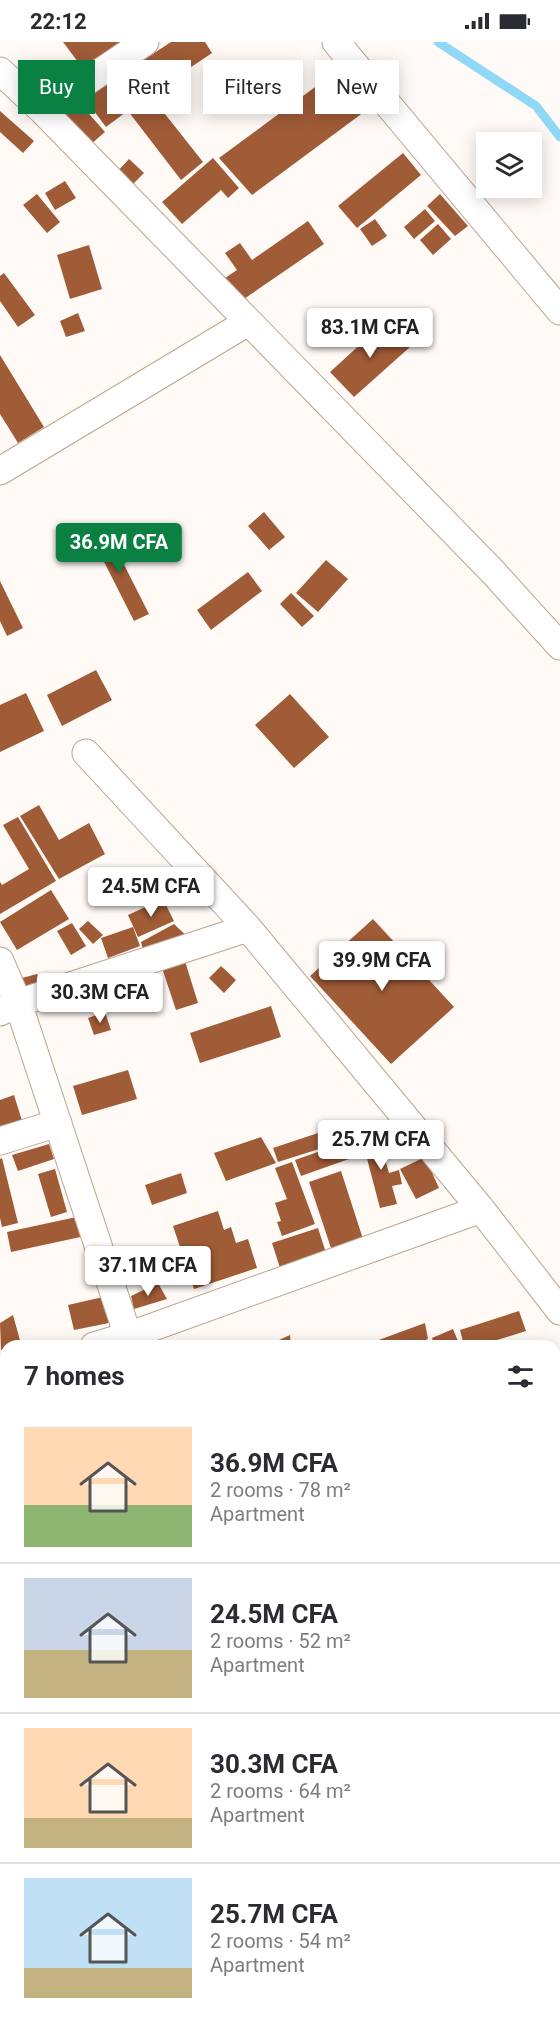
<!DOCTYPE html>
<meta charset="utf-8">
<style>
body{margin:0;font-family:Roboto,sans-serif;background:#f2f2f3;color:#2b2b33;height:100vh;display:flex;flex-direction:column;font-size:22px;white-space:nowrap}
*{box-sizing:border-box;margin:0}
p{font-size:20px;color:#7c7c81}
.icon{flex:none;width:33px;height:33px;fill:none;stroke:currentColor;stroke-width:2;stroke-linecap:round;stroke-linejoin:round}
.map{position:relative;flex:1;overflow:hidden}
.side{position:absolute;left:0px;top:1298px;width:561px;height:686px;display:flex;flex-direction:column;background:#fff;border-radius:18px 18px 0 0;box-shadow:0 3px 15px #0003}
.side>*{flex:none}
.hud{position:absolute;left:18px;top:18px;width:525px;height:54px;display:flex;gap:12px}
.buttons{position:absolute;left:476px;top:90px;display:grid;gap:12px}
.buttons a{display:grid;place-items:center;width:66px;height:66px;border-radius:0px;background:#fff;box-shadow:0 3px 15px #0003;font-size:30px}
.price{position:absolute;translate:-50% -51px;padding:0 14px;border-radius:6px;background:#fff;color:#222;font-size:20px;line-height:39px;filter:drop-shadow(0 2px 3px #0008)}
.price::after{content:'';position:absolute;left:50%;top:36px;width:18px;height:14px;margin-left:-9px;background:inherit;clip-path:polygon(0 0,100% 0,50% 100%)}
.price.active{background:#0b8043;color:#fff}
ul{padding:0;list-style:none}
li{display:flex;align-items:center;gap:18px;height:150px;padding:0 24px}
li+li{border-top:2px solid #e1e1e2}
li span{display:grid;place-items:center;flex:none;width:168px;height:120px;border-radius:0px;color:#555}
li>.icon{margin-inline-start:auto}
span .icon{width:72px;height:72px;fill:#fffc;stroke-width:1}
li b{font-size:26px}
h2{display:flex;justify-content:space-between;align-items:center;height:72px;padding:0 24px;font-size:26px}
.pill{padding:0 21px;border-radius:0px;background:#fff;box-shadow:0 3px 15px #0003;font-size:21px;line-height:54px}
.pill.active{background:#0b8043;color:#fff}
.status{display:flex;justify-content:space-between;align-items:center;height:42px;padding:0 30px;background:#fff;direction:ltr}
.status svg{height:16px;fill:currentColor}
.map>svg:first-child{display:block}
</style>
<div class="status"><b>22:12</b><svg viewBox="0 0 49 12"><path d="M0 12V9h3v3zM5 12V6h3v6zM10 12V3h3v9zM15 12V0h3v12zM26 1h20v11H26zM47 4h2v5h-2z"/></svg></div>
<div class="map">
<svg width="560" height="1982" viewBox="0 0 560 1982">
<rect width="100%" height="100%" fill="#fffaf6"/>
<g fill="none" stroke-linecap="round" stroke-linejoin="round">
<!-- stream -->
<path stroke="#91d8f7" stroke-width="9" d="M438,0l98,64 24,31"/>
</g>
<!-- building -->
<path fill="#a05b37" d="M63,0h69l-45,32z
M171,0h34l7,11 -61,41 -18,-27z
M221,18l34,44 -12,9 -35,-43z
M334,31l30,39 -112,83 -33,-37z
M103,38l23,32 -20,15 -24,-32z
M150,53l53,67 -22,18 -53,-69z
M75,56l30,34 -15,13 -30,-32z
M0,69l34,30 -11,12 -23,-21z
M403,111l18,22 -64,53 -19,-22z
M213,116l26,30 -11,10 -7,-8 -39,34 -20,-22z
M129,117l15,14 -14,14 -14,-14z
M65,139l11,17 -21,12 -10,-17z
M37,152l23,28 -13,11 -24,-28z
M440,152l28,32 -13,10 -28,-30z
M425,167l10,12 -21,18 -10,-12z
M375,177l12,17 -15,10 -12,-17z
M308,179l16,23 -83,57 -16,-23 12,-8 -12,-17 15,-10 12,17z
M438,182l13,15 -18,16 -13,-15z
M89,203l13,44 -32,10 -13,-44z
M4,231l31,42 -17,12 -18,-26v-25z
M78,271l7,18 -19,6 -6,-16z
M386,279l24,26 -56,50 -24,-25z
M409,285l9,10 -9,7 -8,-9z
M0,313l44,72 -26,16 -18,-29z
M264,470l21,25 -16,13 -21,-24z
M105,485l44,87 -15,7 -44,-87z
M326,518l22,19 -30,33 -22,-19z
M248,530l14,19 -51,39 -14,-20z
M0,539l23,47 -16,8 -7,-15z
M291,551l23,23 -12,11 -22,-23z
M96,628l16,30 -50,26 -15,-31z
M26,651l18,38 -44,21v-47z
M290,652l39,43 -35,31 -39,-43z
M39,763l20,35 30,-17 16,31 -46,25 -39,-63z
M18,775l38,64 -56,33v-32l2,3 27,-16 -26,-44z
M51,848l18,29 -52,31 -17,-28z
M163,857l11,22 -36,16 -10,-22z
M373,877l81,88 -63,57 -81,-88z
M88,879l15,14 -10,9 -14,-15z
M72,881l14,23 -15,9 -14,-24z
M174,882l17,16 -47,14 -3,-12z
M133,885l7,19 -32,12 -7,-20z
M184,916l14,45 -22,7 -15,-45z
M221,924l15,14 -12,13 -15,-15z
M37,932l4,11 -15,4 -4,-11z
M271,964l10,31 -81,26 -10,-30z
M105,970l6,18 -17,5 -6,-17z
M128,1028l9,29 -55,16 -9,-29z
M14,1053l9,29 -23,7v-31z
M333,1086l5,15 -60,19 -5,-14z
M377,1090l12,41 10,-3 3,14 -10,2 5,18 -17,4 -19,-72z
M261,1095l15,26 -50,18 -12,-28z
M357,1096l6,16 -62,22 -6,-16z
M49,1102l5,15 -36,12 -6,-16z
M425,1115l14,31 -23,11 -16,-30z
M2,1116l16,65 -16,4 -2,-9v-59z
M292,1120l23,62 -33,12 -5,-14 4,-1 -6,-18 12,-4 -12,-31z
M55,1127l12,43 -16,5 -13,-43z
M341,1129l22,68 -32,9 -22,-66z
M181,1131l6,20 -35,12 -7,-20z
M218,1169l6,19 7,-3 5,16 12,-4 9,29 -63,21 -21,-63z
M81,1174l4,20 -74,16 -4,-20z
M318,1186l9,28 -46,15 -9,-28z
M158,1241l9,16 -33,10 -3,-13z
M103,1255l6,26 -35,7 -6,-25z
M519,1269l7,20 -48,15h-14l-4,-16z
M13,1273l8,29 -15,2v3l-5,1 -1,-27z
M425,1281l3,16 -17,7h-32l-3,-5z
M453,1287l7,17h-25l-3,-8z
M290,1293l1,11h-25z
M560,1326v31l-5,1v-31z
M6,1350v61l-6,1v-60z
M560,1409v34h-1l-4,-18v-15z
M6,1551v55h-1l-5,-22v-32z
M6,1657v22l-6,1v-22z"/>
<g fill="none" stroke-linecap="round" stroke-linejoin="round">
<defs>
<path id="minor" d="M336,0l224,269
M0,29l43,40 450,461 67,74
M43,69l102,-69
M0,429l248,-149
M86,711l162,175 233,281 79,102
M0,919l18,42 110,333
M0,970l18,-9 230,-75
M0,1099l58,-18
M94,1304l34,-10 353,-127
M0,1330l6,-2
M0,1439h6
M555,1512l5,5
M555,1548l5,-2
M0,1724l6,-2
M0,1934l6,8
M33,1977l4,5"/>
</defs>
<!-- minor casing -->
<use href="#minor" stroke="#bba590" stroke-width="29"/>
<!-- minor -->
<use href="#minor" stroke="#fff" stroke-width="27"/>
</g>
</svg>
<div class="buttons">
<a><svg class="icon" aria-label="layers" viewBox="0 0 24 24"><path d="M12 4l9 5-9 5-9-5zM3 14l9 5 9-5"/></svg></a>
</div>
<b class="price" style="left:370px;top:317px">83.1M CFA</b>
<b class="price active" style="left:119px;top:532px">36.9M CFA</b>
<b class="price" style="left:151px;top:876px">24.5M CFA</b>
<b class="price" style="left:382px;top:950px">39.9M CFA</b>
<b class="price" style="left:100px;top:982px">30.3M CFA</b>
<b class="price" style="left:381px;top:1129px">25.7M CFA</b>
<b class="price" style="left:148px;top:1255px">37.1M CFA</b>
<div class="hud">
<a class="pill active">Buy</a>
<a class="pill">Rent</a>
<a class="pill">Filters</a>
<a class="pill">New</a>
</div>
<section class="side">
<h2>7 homes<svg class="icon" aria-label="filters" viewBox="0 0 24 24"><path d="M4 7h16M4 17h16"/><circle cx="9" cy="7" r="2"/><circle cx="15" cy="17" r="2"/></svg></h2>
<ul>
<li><span style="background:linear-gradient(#ffd9b3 65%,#8fb573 0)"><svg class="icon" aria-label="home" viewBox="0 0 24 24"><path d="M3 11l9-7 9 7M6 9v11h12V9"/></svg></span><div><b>36.9M CFA</b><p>2 rooms · 78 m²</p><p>Apartment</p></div></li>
<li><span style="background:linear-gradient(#c9d6e8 60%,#c2b280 0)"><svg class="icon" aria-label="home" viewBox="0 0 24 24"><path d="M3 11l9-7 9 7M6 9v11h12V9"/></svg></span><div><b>24.5M CFA</b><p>2 rooms · 52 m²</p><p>Apartment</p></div></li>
<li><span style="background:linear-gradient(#ffd9b3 75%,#c2b280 0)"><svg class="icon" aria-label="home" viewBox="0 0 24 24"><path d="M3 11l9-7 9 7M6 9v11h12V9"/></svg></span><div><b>30.3M CFA</b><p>2 rooms · 64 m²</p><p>Apartment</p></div></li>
<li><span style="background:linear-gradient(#bfe0f5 75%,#c2b280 0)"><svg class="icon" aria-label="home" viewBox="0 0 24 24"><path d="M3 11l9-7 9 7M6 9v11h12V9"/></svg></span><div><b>25.7M CFA</b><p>2 rooms · 54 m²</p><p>Apartment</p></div></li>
</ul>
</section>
</div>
